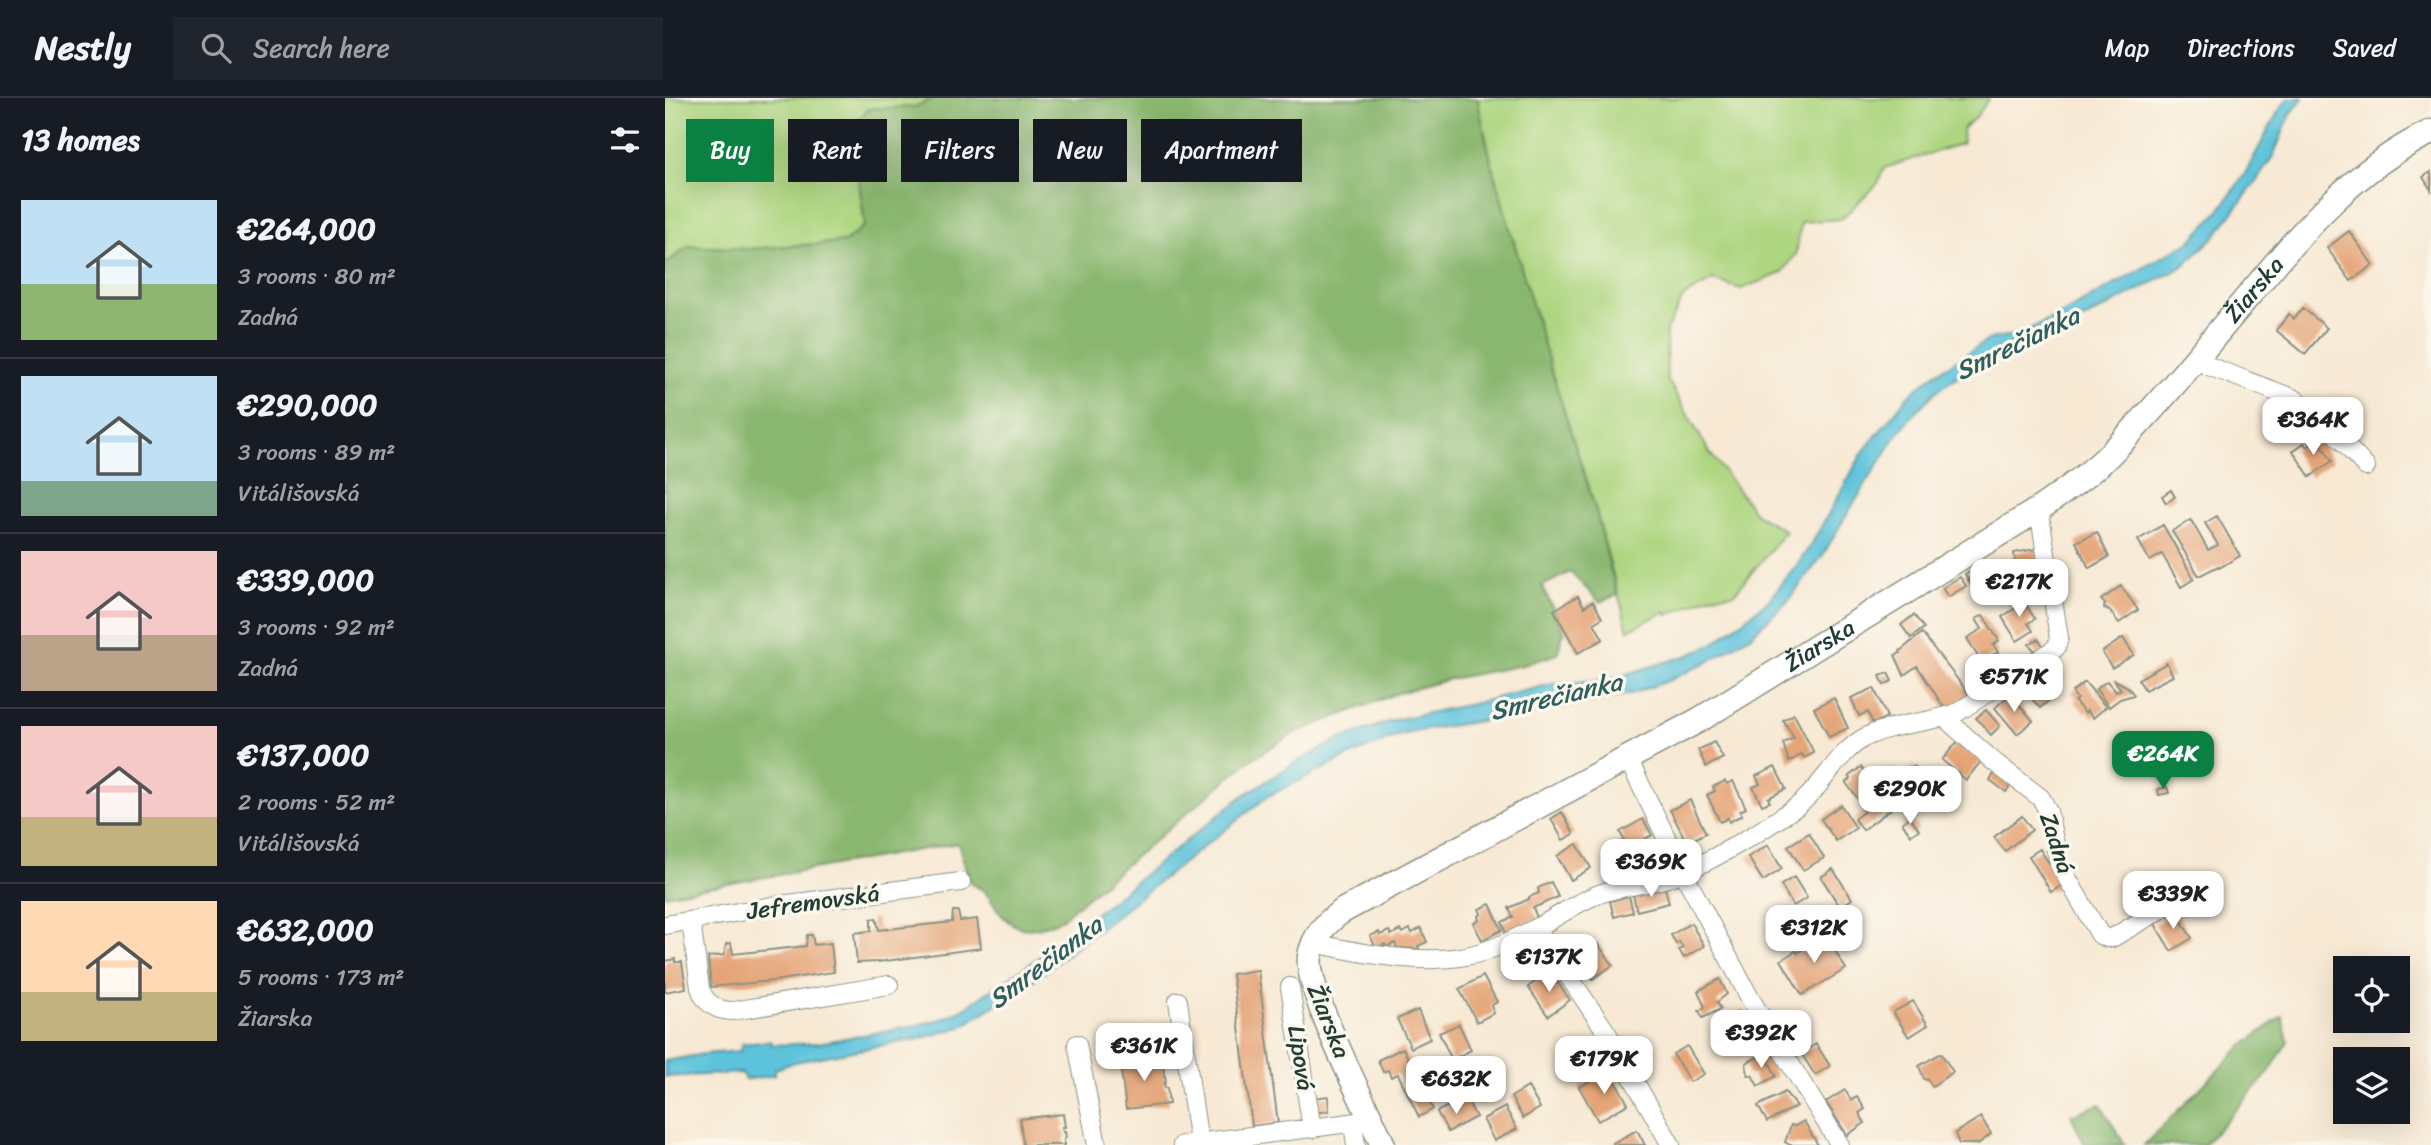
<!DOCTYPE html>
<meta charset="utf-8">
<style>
body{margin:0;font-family:Sriracha,sans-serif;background:#20242c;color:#f1f3f6;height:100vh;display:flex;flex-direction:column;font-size:26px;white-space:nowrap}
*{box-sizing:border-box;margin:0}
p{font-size:23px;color:#9ea1a6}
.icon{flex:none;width:38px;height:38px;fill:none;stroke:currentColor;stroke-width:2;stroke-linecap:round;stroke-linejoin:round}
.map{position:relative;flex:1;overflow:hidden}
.details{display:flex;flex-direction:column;background:#171b24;width:665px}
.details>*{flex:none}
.top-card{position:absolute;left:21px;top:21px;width:665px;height:63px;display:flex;gap:14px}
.buttons{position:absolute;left:1668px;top:858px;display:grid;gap:14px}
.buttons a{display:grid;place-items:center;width:77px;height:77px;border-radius:0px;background:#171b24;box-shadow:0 7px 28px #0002;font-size:35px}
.price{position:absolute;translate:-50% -60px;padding:0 16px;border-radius:14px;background:#fff;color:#222;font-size:23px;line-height:46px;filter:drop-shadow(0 2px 4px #0008)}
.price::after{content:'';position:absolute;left:50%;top:42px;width:21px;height:16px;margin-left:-10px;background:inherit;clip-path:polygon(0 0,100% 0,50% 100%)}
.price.on{background:#0b8043;color:#fff}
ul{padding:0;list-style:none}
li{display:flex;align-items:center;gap:21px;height:175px;padding:0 21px}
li+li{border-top:2px solid #363941}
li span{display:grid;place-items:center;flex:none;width:196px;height:140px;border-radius:0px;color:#555}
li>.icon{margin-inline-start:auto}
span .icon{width:84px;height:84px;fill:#fffc;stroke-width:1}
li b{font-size:30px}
h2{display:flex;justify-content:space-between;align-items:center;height:84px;padding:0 21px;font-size:30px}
.chip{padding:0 24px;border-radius:0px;background:#171b24;box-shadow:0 7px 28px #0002;font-size:24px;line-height:63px}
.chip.on{background:#0b8043;color:#fff}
header{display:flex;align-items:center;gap:42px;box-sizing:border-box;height:98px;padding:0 35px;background:#171b24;border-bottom:2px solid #363941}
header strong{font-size:33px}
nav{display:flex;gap:38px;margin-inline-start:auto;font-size:24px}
.search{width:490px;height:63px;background:#20242c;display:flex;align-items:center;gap:18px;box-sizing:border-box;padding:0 24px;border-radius:0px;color:#9ea1a6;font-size:26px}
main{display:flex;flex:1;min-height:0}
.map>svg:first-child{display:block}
</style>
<header>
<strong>Nestly</strong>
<div class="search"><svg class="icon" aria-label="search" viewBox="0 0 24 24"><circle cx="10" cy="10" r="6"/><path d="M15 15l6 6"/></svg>Search here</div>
<nav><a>Map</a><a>Directions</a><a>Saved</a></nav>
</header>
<main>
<section class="details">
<h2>13 homes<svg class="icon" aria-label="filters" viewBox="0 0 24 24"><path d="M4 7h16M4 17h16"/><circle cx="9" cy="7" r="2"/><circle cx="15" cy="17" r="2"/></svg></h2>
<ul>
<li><span style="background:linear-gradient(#bfe0f5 60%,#8fb573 0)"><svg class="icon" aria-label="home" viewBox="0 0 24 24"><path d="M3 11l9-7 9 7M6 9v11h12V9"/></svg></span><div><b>€264,000</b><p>3 rooms · 80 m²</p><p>Zadná</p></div></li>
<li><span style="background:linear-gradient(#bfe0f5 75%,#7fa58c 0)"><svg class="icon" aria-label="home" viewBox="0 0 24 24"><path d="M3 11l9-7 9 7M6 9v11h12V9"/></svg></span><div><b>€290,000</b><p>3 rooms · 89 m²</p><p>Vitálišovská</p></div></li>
<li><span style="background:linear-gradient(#f6c9c9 60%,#b9a48a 0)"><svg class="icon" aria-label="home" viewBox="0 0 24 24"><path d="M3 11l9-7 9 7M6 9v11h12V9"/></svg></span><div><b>€339,000</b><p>3 rooms · 92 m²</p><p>Zadná</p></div></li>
<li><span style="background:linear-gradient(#f6c9c9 65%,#c2b280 0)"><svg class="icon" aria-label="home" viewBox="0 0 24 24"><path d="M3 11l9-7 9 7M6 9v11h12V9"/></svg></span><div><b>€137,000</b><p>2 rooms · 52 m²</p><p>Vitálišovská</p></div></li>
<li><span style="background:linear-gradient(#ffd9b3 65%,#c2b280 0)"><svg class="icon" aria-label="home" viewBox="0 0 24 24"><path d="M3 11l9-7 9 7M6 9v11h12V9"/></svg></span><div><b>€632,000</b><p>5 rooms · 173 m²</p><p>Žiarska</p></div></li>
</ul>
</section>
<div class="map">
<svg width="1766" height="1047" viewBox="0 0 1766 1047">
<rect width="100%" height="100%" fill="#fbf7ec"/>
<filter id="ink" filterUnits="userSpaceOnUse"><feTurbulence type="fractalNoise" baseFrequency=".0143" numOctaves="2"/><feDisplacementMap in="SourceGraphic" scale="14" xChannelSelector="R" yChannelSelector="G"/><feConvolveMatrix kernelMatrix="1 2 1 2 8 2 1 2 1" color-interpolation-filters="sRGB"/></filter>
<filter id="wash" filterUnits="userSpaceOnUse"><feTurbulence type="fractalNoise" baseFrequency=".00686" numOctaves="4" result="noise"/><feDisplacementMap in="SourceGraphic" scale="28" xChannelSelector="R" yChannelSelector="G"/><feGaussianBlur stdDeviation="1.57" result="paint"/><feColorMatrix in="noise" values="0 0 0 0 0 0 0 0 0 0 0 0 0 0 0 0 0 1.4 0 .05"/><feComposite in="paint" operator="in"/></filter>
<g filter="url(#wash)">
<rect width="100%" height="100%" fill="#f7e9d4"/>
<!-- green -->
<path fill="#aed681" stroke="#668a5a" stroke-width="2" d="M0,0h270l-20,9 -47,2 -17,17 14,99 -20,17 -97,7 -60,-3 -23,19z
M812,0h512l-13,19 -14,12 1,14 -79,25 -6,15 -37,36 -40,3 -5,32 -14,19 -41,16 -28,-9 -29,16 -18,34 1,49 41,71 48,64 30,17 -52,63 -21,1 -46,20 -2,-3 -37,18 -32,-119 -44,-138 -59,-203z"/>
<!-- forest -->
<path fill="#8ab76f" stroke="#547a52" stroke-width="2" d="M270,0h542l16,72 59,203 44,138 21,84 -17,7 -30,-30 -28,14 22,46 -7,22 -34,11 -73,14 -55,15 -100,39 -46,28 -189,159c-23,10 -41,15 -59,-6 -6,-6 -10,-16 -16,-22 -4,-4 -10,-6 -15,-9l-12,-40 -293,52v-630l23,-19 60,3 97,-7 20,-17 -14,-99 17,-17 47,-2z
M1617,918l6,25 -20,33 -64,71h-60l96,-97z
M1435,1006l25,41h-40l-14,-30z"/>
<!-- water -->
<path fill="#5dc3db" stroke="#3e8088" stroke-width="2" d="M1623,0h15l-13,17 -17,41 -18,27 -41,54 -32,30 -143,76 -42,12 -27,13 -35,24 -24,25 -16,21 -51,81 -21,36 -35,46 -38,35 -41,25 -39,19 -36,13 -91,18 -120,19 -26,6 -50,21 -79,39 -231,182 -76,49 -35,10 -131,25 -20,7v6l-30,5 -3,-7 -77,4v-16l39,-7 36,-3 2,-7 29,-3 2,4 45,-2 96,-17 31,-8 18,-9 88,-60 190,-152 52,-33 45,-24 56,-20 78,-16 80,-20 52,-3 85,-26 25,-12 54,-42 26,-32 17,-24 52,-93 45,-56 25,-21 57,-36 29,-5 43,-20 130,-74 26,-28 27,-38 33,-62z"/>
<g id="blocks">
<!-- building -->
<path fill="#e5a578" d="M1766,74v18l-8,-13z
M1684,133l24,34 -22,16 -24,-33z
M1638,210l24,20 -22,26 -29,-24 13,-16 5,5z
M1653,341l14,22 -22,16 -17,-26 11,-8 3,4z
M1506,392l4,7 -9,6 -4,-7z
M1552,418l23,40 -21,12 -1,-2 -19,10 -27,-45 19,-11 17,30 10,-5 -13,-22z
M1498,427l31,54 -13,8 -19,-33 -12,7 -12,-21z
M1432,434l12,25 -20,11 -13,-26z
M1371,451l4,28 -11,2 -2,-12 -6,2 -2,-7h-4l-1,-9z
M1309,470l8,12 -10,6 -7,-12z
M1295,479l6,9 -18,11 -6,-9z
M1338,483l8,12 -10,6 -8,-11z
M1456,488l17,24 -19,13 -10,-13 -5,-2 1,-4 -4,-4z
M1354,496l16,25 -7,4 5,8 -16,10 -15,-24 15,-10 -5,-8z
M913,498l6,11 9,-6 9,17 -8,5 9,16 -25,14 -24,-43z
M1249,517l10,13 -13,10 -10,-13z
M1318,517l16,26 -6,4 5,7 -17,10 -14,-24 15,-9 -6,-10z
M1257,535l49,64 -26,12 -28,-43 -13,9 -9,-20 6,-2 -1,-2z
M1458,540l11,17 -22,13 -10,-16z
M1373,541l7,9 -7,7 -9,-11z
M1502,565l6,13 -28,14 -7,-11z
M1223,575l4,8 -8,4 -4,-9z
M1377,576l16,19 -18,15 -16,-18z
M1448,581l15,8 6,8 -14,4 -11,8 -13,-18 11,-8 9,11 5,-3z
M1420,584l21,25 -13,11 -6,-7 -2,2 -11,-12 3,-2 -5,-7z
M1209,590l13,29 -14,7 -5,-12 -9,4 -8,-18z
M1345,596l23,27 -16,13 -22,-26z
M1169,600l14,30 -19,9 -15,-29z
M1321,612l14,16 -9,9 -15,-17z
M1129,616l20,39 -10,5 -2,-4 -13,8 -6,-19 11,-5 -11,-18z
M1294,642l23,20 -16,20 -24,-20z
M1049,644l9,16 -17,9 -8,-17z
M1249,668l21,24 -17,16 -19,-22 10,-9 -2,-2z
M1110,669l11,22 -18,9 2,4 -8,3 -9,-18 7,-3 -4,-8z
M1196,669l31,41 -29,22 -9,-11 12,-9 -20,-27 5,-4 -2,-3z
M1331,673l16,12 -6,9 -16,-12z
M1060,683l2,3 6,-3 13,27 -6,3 2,4 -13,7 -1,-4 -8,4 -13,-27 8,-4 -2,-4z
M1502,689l2,6 -10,2 -1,-6z
M1025,702l16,33 -19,10 -17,-33z
M1176,707l15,23 -20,13 -15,-22z
M897,714l12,22 -11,6 -12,-21z
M1357,718l10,14 -27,21 -11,-14z
M1245,719l9,13 -8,5 -9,-12z
M978,721l9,16 -7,4 9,17 -16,9 -4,-7 -6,3 -10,-17 6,-4 -4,-8z
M1144,735l15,25 -21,12 -15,-24z
M912,746l14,24 -20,12 -14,-24z
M1103,747l14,24 -19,12 -15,-24z
M1375,751l22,36 -11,7 -22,-36z
M1168,771l19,30 -12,8 -19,-30z
M1129,779l13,21 -14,8 -12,-21z
M886,784l7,15 -25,11 5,12 -32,14 -4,-12 11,-5 -4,-9 20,-9v-2l10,-4 -1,-5z
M1000,790l4,15 -32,8 -4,-16z
M964,798l4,16 -19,5 -4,-16z
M825,806l12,26 -20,10 -9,-17 6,-3 -1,-4 3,-2 -2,-5z
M288,813h5l2,10 17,-2 4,29 -103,14 -21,1 -3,-30 17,-2v-12l5,-1 3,12 73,-8z
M1510,813l17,27 -21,13 -16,-27z
M1026,825l13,23 -20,12 -5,-8 4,-2 -4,-6 -3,2 -5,-9z
M756,830l6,14 -9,4 1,3 -22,-1 -2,-5 -9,4 -1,-3 -9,4 -6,-12 9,-4 1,3 9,-4 2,4 9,-5 2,3 8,-4 2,4z
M1160,836l21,35 -44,26 -21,-35 15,-9 1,2z
M142,837h5l2,10 17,-2 3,29 -61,9 -62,6 -3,-30 16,-2 2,-11 5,-1 2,11 73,-8z
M933,846l15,21 -20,14 -15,-21z
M10,861v3h7l4,26 -21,4v-31z
M593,872l20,153 -26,3 -20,-152z
M885,874l20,28 -22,16 -20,-29z
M818,878l14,26 -6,4 3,7 -17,9 -18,-33z
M1055,881l7,15 -10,8 4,7 -18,9 -4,-7 6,-4 -7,-16z
M1248,903l15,24 -19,12 -16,-25z
M753,912l12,29 -19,9 -14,-29z
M1073,913l10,17 -2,2 3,6 -16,10 -9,-12 -4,3 -5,-10z
M1134,925l8,14 -19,11 -9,-14z
M794,926l12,26 -19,10 -13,-27z
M1151,946l14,22 -15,9 -14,-22z
M1022,948l17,28 -14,8 -17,-28z
M738,950l30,61 -14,8 -21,-43 -7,3 -3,-7 -5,2 -5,-12z
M1100,955l11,23 -18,10 -6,-11h-4l-2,-12z
M1276,955l12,19 -21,14 -4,-6 -4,-1 -5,-13z
M498,959l1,19h1l1,6 -2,1 1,5h2l2,16 -43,5 -6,-46z
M945,973l18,33 -30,17 -19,-34z
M863,989l12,21 -17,10 -12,-21z
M1180,992l6,10 6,-3 8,12 -6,4 6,10 -18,12 -21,-33z
M1120,994l12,14 -30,16 -9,-16z
M663,998l1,15 -15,2 -2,-15z
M802,1002l9,17 -28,15 -11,-20 11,-6 2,3z
M840,1009l12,22 -23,12 -11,-22z
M398,1016l2,13h-3l1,5h2l1,6h-2v7h-41l-3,-26z
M1316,1019l10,17 -13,10h-19l-4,-11z
M1139,1023l14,24h-28l-5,-3 6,-17 4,1z
M972,1032l8,15h-31l-1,-2z"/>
</g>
</g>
<g filter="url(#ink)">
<use href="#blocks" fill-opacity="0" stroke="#8b9384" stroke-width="2"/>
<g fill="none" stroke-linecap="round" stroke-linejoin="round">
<defs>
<path id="street" d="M1530,260l11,7 89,34 37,31 34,37
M1280,620l48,43 48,37 7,13 11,53 41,71 7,3h5l50,-29
M963,661l55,113 68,128 89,145
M26,823l9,67c5,16 17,23 33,23l156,-26
M0,827l107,-19 189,-24
M871,830l71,105 64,112
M649,845c45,10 105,22 152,13 23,-4 47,-16 68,-27 23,-11 42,-27 65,-35 22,-8 46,-9 68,-16 35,-10 98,-49 129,-71 26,-19 39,-51 66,-68 30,-17 65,-14 96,-27l98,-64 3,-10 -20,-129
M625,889l22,142
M513,903l21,142
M412,946l20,101
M688,1026l3,21
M517,1047l190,-25"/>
<g id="secondary">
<path id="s1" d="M718,1047c-16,-37 -79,-156 -73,-189 4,-21 17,-35 34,-46l355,-190 340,-211c24,-17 50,-34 71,-55 46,-46 88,-98 130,-148 56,-67 110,-136 191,-174"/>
</g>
</defs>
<!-- street casing -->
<use href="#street" stroke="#8b9384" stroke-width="20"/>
<!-- secondary casing -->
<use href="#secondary" stroke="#8b9384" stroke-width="27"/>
<!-- street -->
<use href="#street" stroke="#fff" stroke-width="18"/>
<!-- secondary -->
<use href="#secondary" stroke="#fff" stroke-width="24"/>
</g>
</g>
<g text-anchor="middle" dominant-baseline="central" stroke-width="7" stroke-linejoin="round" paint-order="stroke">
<!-- street labels -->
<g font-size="24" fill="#1f3d34" stroke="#fbf7ec">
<text stroke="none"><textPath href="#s1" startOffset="1374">Žiarska</textPath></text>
<text stroke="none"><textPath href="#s1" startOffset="807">Žiarska</textPath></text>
<text transform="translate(1392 745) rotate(72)">Zadná</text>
<text transform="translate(148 804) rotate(-8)">Jefremovská</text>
<text transform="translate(664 923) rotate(68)">Žiarska</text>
<text transform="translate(636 960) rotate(81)">Lipová</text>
</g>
<!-- water labels -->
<g font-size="26" font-style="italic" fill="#2e5e5e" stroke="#fbf7ec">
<text transform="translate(1352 245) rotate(-26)">Smrečianka</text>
<text transform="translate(891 598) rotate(-13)">Smrečianka</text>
<text transform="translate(380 864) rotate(-37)">Smrečianka</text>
</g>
</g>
</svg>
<div class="buttons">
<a><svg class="icon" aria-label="locate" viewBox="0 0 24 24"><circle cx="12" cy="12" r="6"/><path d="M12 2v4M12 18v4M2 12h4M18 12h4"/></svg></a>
<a><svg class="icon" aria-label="layers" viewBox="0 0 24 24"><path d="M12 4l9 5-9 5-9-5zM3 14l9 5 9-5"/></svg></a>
</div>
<b class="price" style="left:1648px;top:359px">€364K</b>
<b class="price" style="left:1354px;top:521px">€217K</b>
<b class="price" style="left:1349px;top:616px">€571K</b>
<b class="price on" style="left:1498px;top:693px">€264K</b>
<b class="price" style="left:1245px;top:728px">€290K</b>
<b class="price" style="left:986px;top:801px">€369K</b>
<b class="price" style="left:1508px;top:833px">€339K</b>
<b class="price" style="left:1149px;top:867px">€312K</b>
<b class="price" style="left:884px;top:896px">€137K</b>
<b class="price" style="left:1096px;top:972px">€392K</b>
<b class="price" style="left:479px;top:985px">€361K</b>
<b class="price" style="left:939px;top:998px">€179K</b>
<b class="price" style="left:791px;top:1018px">€632K</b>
<div class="top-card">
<a class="chip on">Buy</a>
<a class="chip">Rent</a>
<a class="chip">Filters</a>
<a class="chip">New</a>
<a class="chip">Apartment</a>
</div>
</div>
</main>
